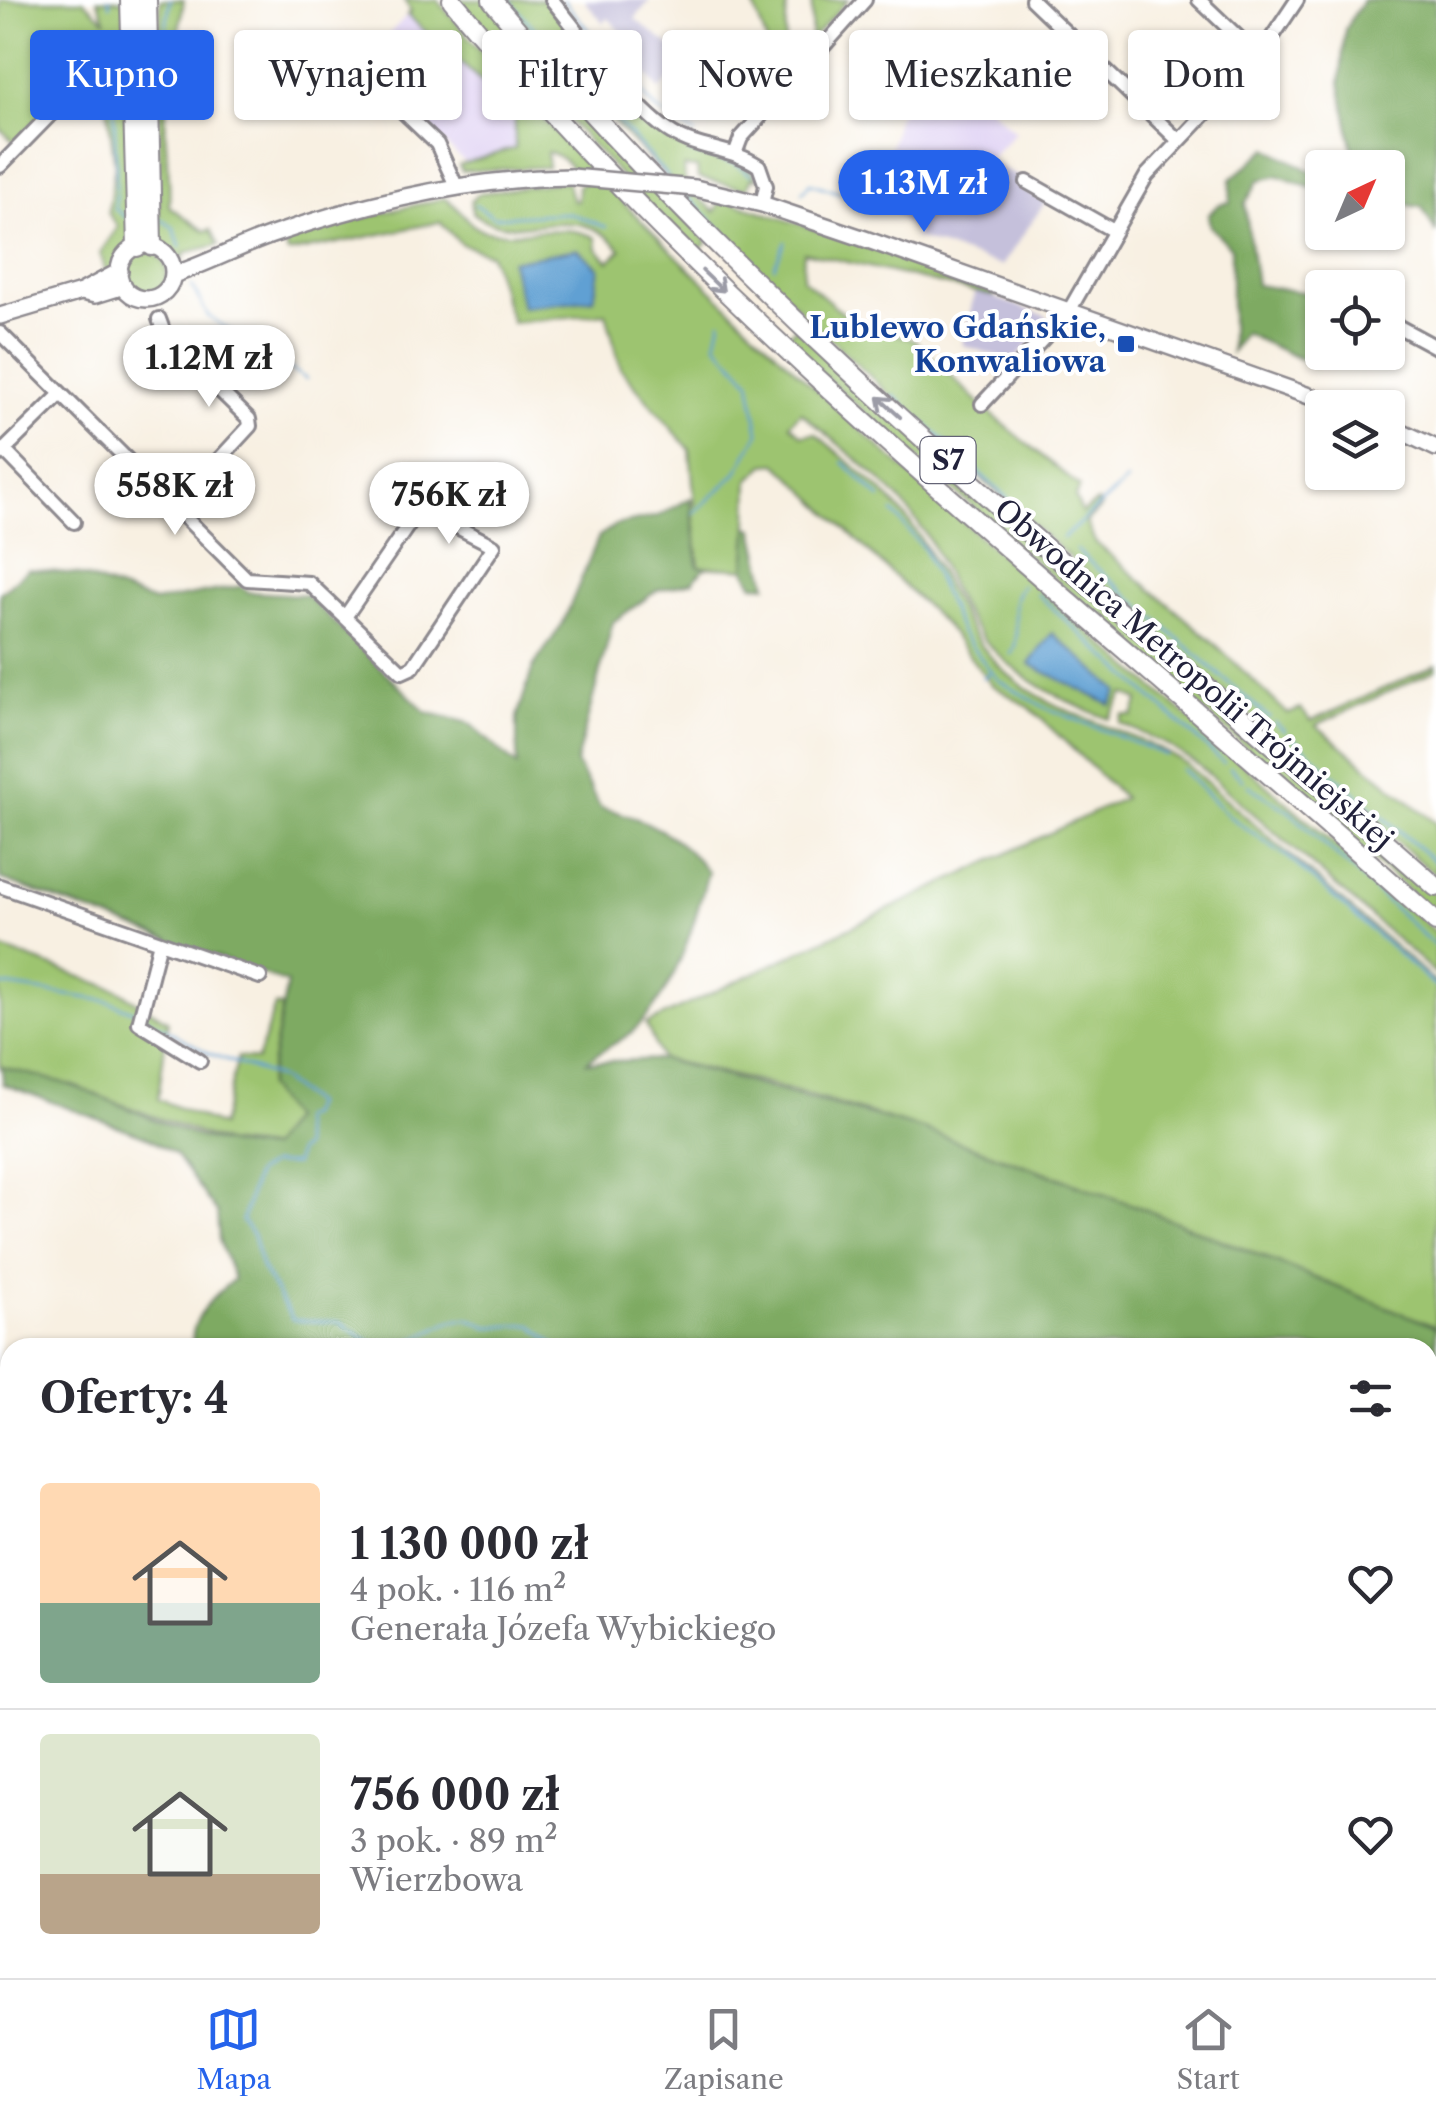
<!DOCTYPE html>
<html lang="pl">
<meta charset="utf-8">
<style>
body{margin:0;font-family:"Libre Caslon Text",serif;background:#f2f2f3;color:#2b2b33;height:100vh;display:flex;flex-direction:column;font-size:38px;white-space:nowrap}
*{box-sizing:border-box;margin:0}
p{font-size:32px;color:#7c7c81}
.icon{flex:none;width:55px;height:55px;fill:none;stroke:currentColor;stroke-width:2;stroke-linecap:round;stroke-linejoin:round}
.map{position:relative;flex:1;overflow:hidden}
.side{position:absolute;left:0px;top:1338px;width:1438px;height:642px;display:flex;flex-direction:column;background:#fff;border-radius:30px 30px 0 0;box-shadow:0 2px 8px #0004}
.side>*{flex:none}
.top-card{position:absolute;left:30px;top:30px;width:1378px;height:90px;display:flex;gap:20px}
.needle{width:65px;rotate:44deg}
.buttons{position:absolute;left:1305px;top:150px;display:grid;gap:20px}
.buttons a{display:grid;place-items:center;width:100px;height:100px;border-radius:10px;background:#fff;box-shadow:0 2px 8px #0004;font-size:50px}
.price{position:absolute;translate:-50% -85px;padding:0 22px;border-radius:35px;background:#fff;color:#222;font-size:32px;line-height:65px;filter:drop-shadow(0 2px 5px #0008)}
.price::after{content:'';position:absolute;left:50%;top:60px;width:30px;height:22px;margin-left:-15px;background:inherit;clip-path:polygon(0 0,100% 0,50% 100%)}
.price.on{background:#2563eb;color:#fff}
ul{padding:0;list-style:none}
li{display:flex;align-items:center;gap:30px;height:250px;padding:0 40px}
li+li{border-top:2px solid #e1e1e2}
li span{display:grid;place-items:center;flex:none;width:280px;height:200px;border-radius:10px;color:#555}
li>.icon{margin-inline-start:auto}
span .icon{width:120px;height:120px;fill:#fffc;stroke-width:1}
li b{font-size:42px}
h2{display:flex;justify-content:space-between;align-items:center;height:120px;padding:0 40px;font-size:42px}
.chip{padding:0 35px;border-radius:10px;background:#fff;box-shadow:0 2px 8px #0004;font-size:35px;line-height:90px}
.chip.on{background:#2563eb;color:#fff}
.menu{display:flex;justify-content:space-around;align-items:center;height:140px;border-top:2px solid #e1e1e2;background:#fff;font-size:28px;color:#7c7c81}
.menu a{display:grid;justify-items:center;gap:5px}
.menu .on{color:#2563eb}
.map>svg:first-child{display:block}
</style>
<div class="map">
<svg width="1436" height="1978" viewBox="0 0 1436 1978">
<rect width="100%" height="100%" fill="#fff"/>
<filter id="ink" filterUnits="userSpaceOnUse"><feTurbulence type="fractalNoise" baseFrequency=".01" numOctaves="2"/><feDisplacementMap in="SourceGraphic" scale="20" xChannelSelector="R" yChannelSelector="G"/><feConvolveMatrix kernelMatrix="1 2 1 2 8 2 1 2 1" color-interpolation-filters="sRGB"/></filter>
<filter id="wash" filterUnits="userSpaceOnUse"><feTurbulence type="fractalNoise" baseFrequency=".0048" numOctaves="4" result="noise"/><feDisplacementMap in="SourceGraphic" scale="40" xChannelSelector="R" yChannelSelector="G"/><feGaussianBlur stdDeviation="2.25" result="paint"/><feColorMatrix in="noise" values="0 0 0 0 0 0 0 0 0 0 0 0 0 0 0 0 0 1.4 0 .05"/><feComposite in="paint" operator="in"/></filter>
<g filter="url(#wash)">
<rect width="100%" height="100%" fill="#f8f0e2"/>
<!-- built -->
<path fill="#e1d4f4" d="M407,15l108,96v38l-49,14 -101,-90 -3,-10z
M946,66l69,66 -71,74 -33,-30 -27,27v-30l14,-58z"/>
<!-- industrial -->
<path fill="#c5c0db" d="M584,0h66l-15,19 53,41 -28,30 -42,-48 4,-9 -14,-15 -5,5z
M989,160l32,19 -4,8 29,14 -44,65 -89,-29 4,-3 -33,-31 27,-27 33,30z
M975,291l72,25 1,8 -32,34 -10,1 -44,-14z"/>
<!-- green -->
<path fill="#9dc470" stroke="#607356" stroke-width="2.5" d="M0,0h83l23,21 -9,-21h27l6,246 -23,29 -7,-22 18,-26 -10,-14 7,-48 -10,-74 -17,13 -18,-7 10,-8 11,4 12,-10 -12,-15 4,-9 -80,84 -15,-14z
M160,0h24c-6,39 -15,76 -18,113 -3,32 6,61 3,93l36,25 6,-2 8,16 -35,8v6l-25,-14z
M404,0h33c297,348 658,630 999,933v41l-238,-209 -32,-21 -46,-21 3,-8 10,1 6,-16 -15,-6 -15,25c-62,-24 -115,-53 -149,-114 -14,-27 -23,-57 -42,-82 -30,-43 -78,-76 -117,-111l-11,12 12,11 13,-2c34,30 73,58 99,95 34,50 47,106 95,147 51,44 122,53 177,89l250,219v344c-253,-103 -506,-211 -775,-268l-15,-35 478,-226 -94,-90 -38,-23 -48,-61 -167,-161 -11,1 -17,16 -2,89 -48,-3 -5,-49 -5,-5 6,-7 -5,-55 -69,-81 -15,-56 -94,10 -22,-69 -29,-10 -21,-22 -152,31 -4,-10 6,-8 154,-37c18,8 22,29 42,33 37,8 74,-11 110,7l1,11 12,12 12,-11c-46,-56 -102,-1 -148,-37l-2,-12 9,-8 87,-12 6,20h4l1,-16 5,-1c-9,-14 -20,-29 -36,-32l1,15 -86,4 -3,-6 56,-17v-37l-108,-96 4,-4z
M457,0h28l223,242 -14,13z
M503,0h45l102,121 101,48 7,10 -6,-1 -5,11 -49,-11 -1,-10 -13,-1c-3,22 17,31 31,45l6,-12 8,1 268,88 -3,7 -190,-44 -1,27 47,40 65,21 69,68 96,79 -5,10 7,16 15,-11 4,5 -15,15 9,20 117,99 76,73 13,-5 10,12 125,-56v5l-120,55 120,98v53c-322,-280 -652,-553 -933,-876z
M752,0h35l-3,69 -6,6z
M812,0h36l-37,40z
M125 273a21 21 0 1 1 42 0a21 21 0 1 1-42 0Z
M796,327l640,567v21l-653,-575z
M0,948l118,42 50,31 -10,78 63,27 17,-69 19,3 18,-54 7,1 -15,80 24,32 -21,29 -45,-5 -156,-58 -69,-18z
M208,1970h148l-2,8h-147z"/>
<!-- forest -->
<path fill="#7eaa62" stroke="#50664e" stroke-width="2.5" d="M1363,0h73v233l-14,-26 -34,-4v-35l-32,-1 -16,-84 5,-54z
M1268,148l54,29v15l-43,-16 -20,4 -14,24 11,81 66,10v54l-7,17 -71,-33 -13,19v-104l-21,-22 -2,-11 10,-10 12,-3 1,-23z
M691,498l7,68 8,1 -14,15 -34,8 -45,32 -37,141 25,45c46,10 77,27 107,64 -14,54 -32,121 -76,160 -14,12 -32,17 -45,30l74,-3 262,70 216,78 297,120v651h-1068l1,-8h1059v-622h-1110l-9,-5 -1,5 -115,-1c-5,-28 21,-52 41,-68l-15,-39 -2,-27 -42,-59 -31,-18 -141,-52 -1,-17c22,6 46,11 68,18 63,21 133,66 200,63l21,-29 -24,-32 20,-104 -287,-104v-286l28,-24 48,5 78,28 87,-16 7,6 58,3 120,117 43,11 48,43v-49l16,-50 30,-44 36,-87 17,-11 42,-9z
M748,527l6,2 13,56 -14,-1 -8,-15z
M0,1927l10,10v33h53l12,8h-75z"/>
<!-- water -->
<path fill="#61a0d3" stroke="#426187" stroke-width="2.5" d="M577,249l22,19 -5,31 -72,8 -11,-46z
M1052,633l66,58 -7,14 -82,-41z"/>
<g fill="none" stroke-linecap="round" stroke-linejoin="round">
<!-- stream -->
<path stroke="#61a0d3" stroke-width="2.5" d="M109,0l1,5
M509,0l159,177
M563,0l30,36
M607,52l49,57 39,25
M115,58c-5,51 5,101 0,151l12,9
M158,85l12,-85
M690,152l44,11 17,12
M871,176l13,-9
M802,192l8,-9 34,11 9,-4
M684,194l70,68
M476,205l18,12 75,-4 37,14
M162,220l12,8 6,19
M774,267l11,-25
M192,286l16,30 98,63
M893,395l125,113
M843,462l37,36
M893,512l31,37 37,84 37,47 46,27 122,48
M694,513l42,-39 23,-41 -9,-52 -34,-38 5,-22
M1063,538l64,-57
M1076,550l193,168
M1037,594l187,169
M1011,654c14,-21 -7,-48 11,-69
M983,678l7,-6
M1274,722l11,9
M1290,736l146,127
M1230,768l13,12
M1182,769l48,48 59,41 147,129
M1248,785l42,27 146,135
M0,985l107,16 28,11
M145,1017l63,36 71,25 34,26 -5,11 -8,3 3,30 -6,4 -2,12h-24l-15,9 -14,48 11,14 8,32 32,53 46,2 40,26
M398,1348l50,-26 20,-4 21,9 43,-2 26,23
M842,1978l10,-8"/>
</g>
</g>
<g filter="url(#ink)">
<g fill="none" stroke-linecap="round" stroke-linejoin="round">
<defs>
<path id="minor" d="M552,0c31,37 81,110 120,133 27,17 61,15 87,33l7,20 -4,18
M1032,0l146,140
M1199,0l60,57
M354,65l83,79 20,44
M735,154l6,-16 124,-138
M0,166l93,-95
M1027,182l85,48
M159,319l7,19 83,81 1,7 -75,81
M1388,321l48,26
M0,333l247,246 62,4 93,89 11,-5 81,-121 -74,-38 -75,109
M982,404l87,-93 78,-136 112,-118 38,-57
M5,451l69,71
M0,454l61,-60
M0,886l260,91
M160,942l-21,81 61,38"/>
<path id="major" d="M695,188l67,16 103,35 478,169
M119 272a27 27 0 1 1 54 0a27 27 0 1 1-54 0Z
M173,275c33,-11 65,-28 99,-40 95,-33 200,-57 300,-58
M81,292l14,3 29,-9
M0,316l81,-24 39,-21
M1388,425l48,23"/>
<path id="highway" d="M130,0l7,247
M147,0l5,246
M452,0c290,347 650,620 984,922
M492,0c279,332 621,601 944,887"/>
</defs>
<!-- minor casing -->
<use href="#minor" stroke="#8d898e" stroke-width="18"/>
<!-- major casing -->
<use href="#major" stroke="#8d898e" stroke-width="20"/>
<!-- highway casing -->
<use href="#highway" stroke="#8d898e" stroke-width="22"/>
<!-- minor -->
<use href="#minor" stroke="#fff" stroke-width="12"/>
<!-- major -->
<use href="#major" stroke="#fff" stroke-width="15"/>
<!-- highway -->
<use href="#highway" stroke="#fff" stroke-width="18"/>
<defs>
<path id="major-bridge" d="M572,177l123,11"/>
</defs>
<!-- major-bridge casing -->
<use href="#major-bridge" stroke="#8d898e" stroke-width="20" stroke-linecap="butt"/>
<!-- major-bridge -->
<use href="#major-bridge" stroke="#fff" stroke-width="15"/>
</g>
<!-- one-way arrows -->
<defs><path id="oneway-shaft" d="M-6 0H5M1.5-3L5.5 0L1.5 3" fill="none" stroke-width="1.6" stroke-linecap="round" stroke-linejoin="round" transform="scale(2.5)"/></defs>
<g stroke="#9c9ca7">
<use href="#oneway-shaft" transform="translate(713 281) rotate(44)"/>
<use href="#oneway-shaft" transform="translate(889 407) rotate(-138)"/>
</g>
</g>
<!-- markers -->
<rect fill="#1a4fb4" stroke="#fff" stroke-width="4" x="1116" y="334" width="20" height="20" rx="5"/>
<g text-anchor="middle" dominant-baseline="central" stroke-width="8" stroke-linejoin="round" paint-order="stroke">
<!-- shield labels -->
<rect fill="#fff" stroke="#646476" stroke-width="2.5" x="920.5" y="437" width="55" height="46" rx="8"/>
<g font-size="28" font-weight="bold" fill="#22223b">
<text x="948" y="460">S7</text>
</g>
<!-- transit labels -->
<g font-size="30" font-weight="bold" fill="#164399" stroke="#fff" text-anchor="end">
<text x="1106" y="327">Lublewo Gdańskie,<tspan x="1106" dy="34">Konwaliowa</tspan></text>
</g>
<!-- street labels -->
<g font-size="30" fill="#22223b" stroke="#fff">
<text transform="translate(1194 674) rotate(41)">Obwodnica Metropolii Trójmiejskiej</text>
</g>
</g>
</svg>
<div class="buttons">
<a><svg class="needle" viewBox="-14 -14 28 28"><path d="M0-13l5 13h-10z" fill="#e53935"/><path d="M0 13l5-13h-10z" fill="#7c7c81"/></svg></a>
<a><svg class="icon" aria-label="locate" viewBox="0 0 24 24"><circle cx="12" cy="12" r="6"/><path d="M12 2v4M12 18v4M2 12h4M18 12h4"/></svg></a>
<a><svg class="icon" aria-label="layers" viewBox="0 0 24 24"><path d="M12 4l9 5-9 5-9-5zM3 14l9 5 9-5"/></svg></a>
</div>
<b class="price on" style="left:924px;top:235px">1.13M zł</b>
<b class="price" style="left:209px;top:410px">1.12M zł</b>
<b class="price" style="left:175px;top:538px">558K zł</b>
<b class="price" style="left:449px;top:547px">756K zł</b>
<div class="top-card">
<a class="chip on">Kupno</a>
<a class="chip">Wynajem</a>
<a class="chip">Filtry</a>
<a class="chip">Nowe</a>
<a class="chip">Mieszkanie</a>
<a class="chip">Dom</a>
</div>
<section class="side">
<h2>Oferty: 4<svg class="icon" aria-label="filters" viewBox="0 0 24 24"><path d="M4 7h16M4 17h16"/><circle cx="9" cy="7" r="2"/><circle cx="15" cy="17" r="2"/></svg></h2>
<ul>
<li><span style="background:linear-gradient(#ffd9b3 60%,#7fa58c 0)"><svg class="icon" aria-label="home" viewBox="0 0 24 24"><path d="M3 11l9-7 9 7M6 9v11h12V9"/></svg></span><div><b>1 130 000 zł</b><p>4 pok. · 116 m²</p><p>Generała Józefa Wybickiego</p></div><svg class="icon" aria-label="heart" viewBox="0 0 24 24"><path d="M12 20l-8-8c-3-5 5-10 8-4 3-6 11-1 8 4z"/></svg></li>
<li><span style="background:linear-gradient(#dfe7d0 70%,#b9a48a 0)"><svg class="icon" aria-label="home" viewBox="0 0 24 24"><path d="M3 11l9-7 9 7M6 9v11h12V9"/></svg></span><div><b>756 000 zł</b><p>3 pok. · 89 m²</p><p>Wierzbowa</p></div><svg class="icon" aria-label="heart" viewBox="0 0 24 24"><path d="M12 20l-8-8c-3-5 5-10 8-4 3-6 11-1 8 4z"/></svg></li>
</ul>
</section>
</div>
<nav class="menu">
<a class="on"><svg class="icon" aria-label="map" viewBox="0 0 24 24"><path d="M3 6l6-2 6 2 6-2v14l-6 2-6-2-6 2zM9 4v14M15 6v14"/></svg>Mapa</a>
<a><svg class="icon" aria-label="saved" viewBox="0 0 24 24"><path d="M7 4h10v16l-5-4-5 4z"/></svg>Zapisane</a>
<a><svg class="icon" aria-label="home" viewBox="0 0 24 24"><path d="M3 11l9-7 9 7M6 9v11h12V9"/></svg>Start</a>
</nav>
